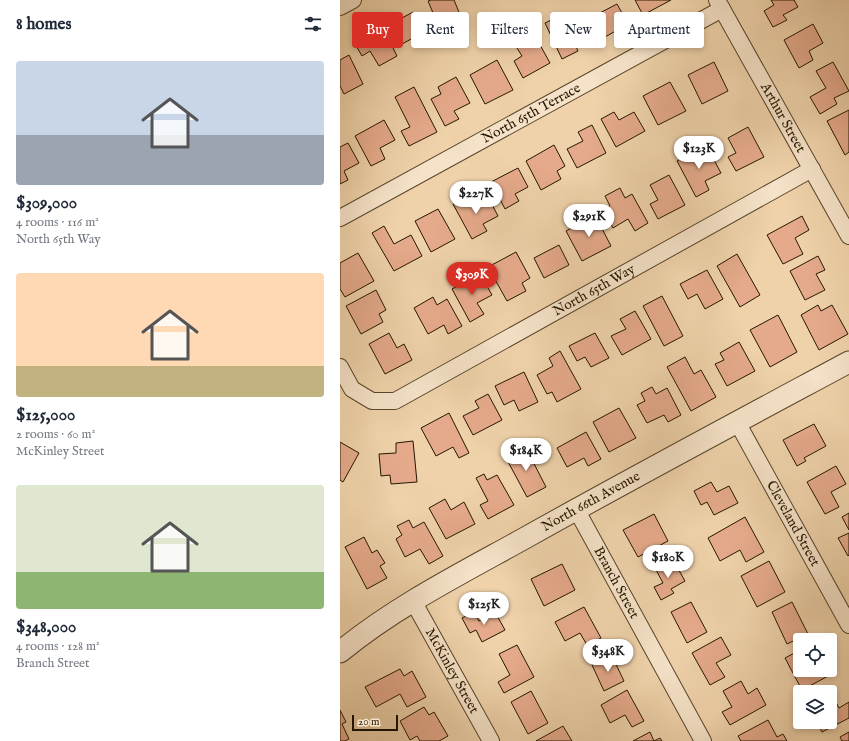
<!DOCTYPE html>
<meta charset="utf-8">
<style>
body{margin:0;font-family:"IM FELL English",serif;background:#f2f2f3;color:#1f2937;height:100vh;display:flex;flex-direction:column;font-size:15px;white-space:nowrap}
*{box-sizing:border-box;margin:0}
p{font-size:13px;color:#747a83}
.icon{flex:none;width:22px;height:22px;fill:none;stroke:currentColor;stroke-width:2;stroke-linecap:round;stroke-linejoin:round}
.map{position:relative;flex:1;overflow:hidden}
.sheet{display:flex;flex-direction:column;background:#fff;width:340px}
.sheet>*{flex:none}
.top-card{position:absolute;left:12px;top:12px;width:380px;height:36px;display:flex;gap:8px}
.controls{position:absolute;left:453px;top:633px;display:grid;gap:8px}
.controls a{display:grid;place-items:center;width:44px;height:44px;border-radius:4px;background:#fff;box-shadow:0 2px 6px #0003;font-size:20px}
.scale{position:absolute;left:12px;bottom:10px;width:46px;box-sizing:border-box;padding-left:4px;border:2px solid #261600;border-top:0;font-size:11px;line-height:14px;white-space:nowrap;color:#261600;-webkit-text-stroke:3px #f5e2c8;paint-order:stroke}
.price{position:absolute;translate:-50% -34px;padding:0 9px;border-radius:14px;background:#fff;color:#222;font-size:13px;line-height:26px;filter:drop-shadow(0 1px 2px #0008)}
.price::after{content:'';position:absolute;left:50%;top:24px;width:12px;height:9px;margin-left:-6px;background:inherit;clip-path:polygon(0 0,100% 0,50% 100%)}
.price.current{background:#d93025;color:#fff}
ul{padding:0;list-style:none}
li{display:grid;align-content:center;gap:8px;height:212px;padding:0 16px}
li span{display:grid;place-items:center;height:124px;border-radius:4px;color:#555}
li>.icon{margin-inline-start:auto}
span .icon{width:72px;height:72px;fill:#fffc;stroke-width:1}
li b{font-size:17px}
h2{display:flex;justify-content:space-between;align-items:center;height:48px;padding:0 16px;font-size:17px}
.chip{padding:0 14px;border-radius:4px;background:#fff;box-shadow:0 2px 6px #0003;font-size:14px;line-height:36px}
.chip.current{background:#d93025;color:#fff}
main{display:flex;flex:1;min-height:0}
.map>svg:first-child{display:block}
</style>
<main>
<section class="sheet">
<h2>8 homes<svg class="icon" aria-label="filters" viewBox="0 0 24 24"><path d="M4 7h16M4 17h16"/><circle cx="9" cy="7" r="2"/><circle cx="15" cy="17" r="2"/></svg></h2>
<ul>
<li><span style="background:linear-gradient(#c9d6e8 60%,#9aa5b1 0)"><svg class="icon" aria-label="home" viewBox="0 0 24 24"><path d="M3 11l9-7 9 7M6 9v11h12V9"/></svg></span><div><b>$309,000</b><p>4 rooms · 116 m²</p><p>North 65th Way</p></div></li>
<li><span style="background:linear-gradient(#ffd9b3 75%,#c2b280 0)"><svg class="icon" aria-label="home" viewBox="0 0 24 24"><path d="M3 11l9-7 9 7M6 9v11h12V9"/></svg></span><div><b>$125,000</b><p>2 rooms · 60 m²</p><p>McKinley Street</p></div></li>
<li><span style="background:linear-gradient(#dfe7d0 70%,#8fb573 0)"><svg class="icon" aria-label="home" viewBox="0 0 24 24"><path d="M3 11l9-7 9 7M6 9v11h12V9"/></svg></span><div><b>$348,000</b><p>4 rooms · 128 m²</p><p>Branch Street</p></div></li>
</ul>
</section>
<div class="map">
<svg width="509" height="741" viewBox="0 0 509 741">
<rect width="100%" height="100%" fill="#efd2aa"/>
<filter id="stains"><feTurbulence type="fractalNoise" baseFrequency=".005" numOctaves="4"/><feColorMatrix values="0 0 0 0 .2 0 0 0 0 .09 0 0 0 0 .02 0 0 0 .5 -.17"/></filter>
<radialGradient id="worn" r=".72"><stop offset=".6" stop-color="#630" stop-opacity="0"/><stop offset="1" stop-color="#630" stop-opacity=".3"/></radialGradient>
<!-- building -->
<path fill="#e5aa8b" stroke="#261600" d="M91,0h23l7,17 -22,10 -11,-26z
M295,0h36l-28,15z
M431,0h23l4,7 -15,8 4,5 -14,7 -9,-16 10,-6z
M277,4l11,20 -23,13 -11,-21z
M73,12l11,20 -22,12 -11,-20z
M224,14l2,5 11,-5 8,18 -13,6 6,13 -16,8 -17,-36z
M473,24l10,19 -14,8 4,9 -14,8 -15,-28z
M42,26l15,30 -18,10 -9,-15 -8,5 -8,-14z
M194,34l16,29 -27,15 -9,-17 8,-5 -7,-11z
M9,55l14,29 -19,10 -4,-8v-26z
M157,60l16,30 -28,14 -15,-29z
M374,62l14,29 -26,13 -14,-29z
M493,62l16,29 -15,7 3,6 -17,10 -10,-17 16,-9 -10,-17z
M116,77l14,26 -16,8 5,8 -14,7 -14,-27 10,-5 -3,-7z
M330,82l16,29 -28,14 -15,-29z
M74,87l23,45 -28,14 -8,-15 9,-4 -15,-30z
M509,110v42l-4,3 -18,-34z
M274,112l5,8 15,-8 11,19 -29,16 -15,-28z
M44,120l11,20 -15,8 5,11 -14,7 -16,-30z
M252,125l14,28 -29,15 -10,-19 16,-8 -5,-9z
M408,127l16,30 -28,14 -8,-14 8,-4 -8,-15z
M8,143l11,20 -15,8 4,9 -8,4v-37z
M214,145l11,21 -8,5 4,8 -20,11 -15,-29z
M366,145l15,28 -16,8 4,9 -13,7 -19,-36z
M178,168l10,19 -13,7 4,7 -14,8 -14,-27z
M329,175l16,30 -27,14 -8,-15 8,-4 -8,-15z
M280,188l5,10 7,-4 16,29 -13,8 -7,-12 -15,9 -10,-18 7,-4 -5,-10z
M127,197l5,9 16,-9 10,19 -15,8 4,7 -15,8 -19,-35z
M98,209l17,30 -24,13 -16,-31z
M255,215l16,31 -29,15 -16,-30z
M462,216l7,14 -14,8 8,16 -20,10 -16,-29z
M44,226l10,18 17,-9 11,21 -28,15 -22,-38z
M219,245l10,20 -25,13 -10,-20z
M176,252l14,26 -8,5 4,8 -19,10 -19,-34z
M18,253l16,28 -29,16 -5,-8v-26z
M397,254l23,41 -20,12 -23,-41z
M478,256l7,14 -9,4 9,16 -20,10 -15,-29z
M367,270l16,29 -18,10 -8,-15 -9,5 -8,-15z
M140,274l12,21 -15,8 7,11 -14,8 -18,-33z
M36,290l10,20 -7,4 4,8 -22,12 -15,-28z
M322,296l21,40 -19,10 -21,-40z
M93,297l4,8 10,-6 15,27 -14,8 -4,-9 -16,9 -14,-26z
M478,305l3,6 11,-6 16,29 -29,16 -18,-35z
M295,311l16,28 -29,16 -11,-19 15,-7 -6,-10z
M438,315l19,37 -27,15 -20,-37z
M49,333l8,15 7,-4 8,16 -27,14 -16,-30z
M255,333l14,25 -18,9 -6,-10 -8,4 -8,-15z
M399,342l16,29 -28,15 -12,-22 9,-4 -4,-7z
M220,351l21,38 -24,13 -5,-10 -5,2 -10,-19 16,-9 -4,-8z
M345,357l9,17 7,-4 15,27 -25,14 -24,-44z
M184,372l14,30 -19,9 -5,-11 -10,5 -9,-19z
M312,387l4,7 11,-6 14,27 -13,7 -4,-7 -17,8 -10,-18 8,-4 -4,-8z
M148,394l14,26 -29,15 -10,-19 16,-8 -4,-7z
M279,408l17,30 -27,14 -16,-30z
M109,413l20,40 -10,5 -6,-11 -17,9 -15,-28z
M474,424l12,22 -22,12 2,3 -9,5 -14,-26z
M246,432l15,27 -13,7 -4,-8 -17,9 -10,-19z
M73,441l4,41 -26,2 -1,-9 -9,1 -2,-22 17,-1v-10z
M0,442l19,11 -16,29 -3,-2z
M186,448l20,39 -19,10 -21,-39z
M496,466l10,18 -15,8 8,15 -14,7 -18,-32z
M144,474l3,6 10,-5 17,30 -26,14 -8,-14 8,-4 -12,-23z
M371,482l6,10 12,-6 9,17 -24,12 -7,-13 -6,3 -7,-14z
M105,499l6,11 13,-8 11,22 -29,15 -17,-31z
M509,513v17l-7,-13z
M314,514l14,27 -30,16 -15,-27z
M405,517l19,35 -18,10 -6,-12 -20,11 -12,-23z
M69,520l4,8 11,-6 19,34 -14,8 -9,-15 -15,8 -9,-18 6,-4 -5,-9z
M509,533v22l-1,1 -10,-18z
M24,537l8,16 5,-3 8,13 -5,3 7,12 -20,11 -22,-42z
M332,558l13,23 -14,8 3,4 -13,7 -7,-13 9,-4 -8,-15z
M429,561l16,31 -28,15 -16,-31z
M222,564l13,26 -31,16 -13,-27z
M351,602l16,30 -20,11 -16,-31z
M452,602l16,32 -21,10 -15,-32z
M244,607l17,31 -14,7 -7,-12 -15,8 -10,-19z
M134,612l5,9 16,-9 10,18 -23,12 -6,-12 -6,3 -8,-15z
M381,637l10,18 -15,8 9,14 -15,8 -18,-32z
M177,645l17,32 -30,16 -6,-11 12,-7 -11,-21z
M460,650v20h30l2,4 -30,16 -17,-32z
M272,656l12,25 -20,10 -12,-26z
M60,669l4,7 8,-5 14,26 -19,10 -7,-13 -24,13 -11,-20z
M401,681l7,13 9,-6 9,17 -36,20 -8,-13 10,-5 -9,-16z
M287,690l17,31 -12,6 -7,-12 -15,8 -9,-18z
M191,691l17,32 -20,11 -17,-32z
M490,691l9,17 10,-6v16l-27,14 -5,-10h13v-30h-2z
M84,707l5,8 5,-3 14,24 -9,5h-19l-3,-5 -7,4 -10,-19z
M0,710l6,12 -4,2 7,15 -4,2h-5z
M428,720l9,17 6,-3 4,7h-46l-3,-5z
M223,726l9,15h-36z
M310,732l4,9 6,-3 2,3h-29z
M509,732v9h-7l-2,-4z"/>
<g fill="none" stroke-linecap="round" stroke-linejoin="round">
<defs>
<g id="minor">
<path id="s1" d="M377,0l132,236"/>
<path d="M0,7l13,-7"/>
<path id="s2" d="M0,218l382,-209"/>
<path id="s3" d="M0,367l12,22 20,12h23l417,-232"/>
<path id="s4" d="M397,422l112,203"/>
<path id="s5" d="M236,509l127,232"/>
<path id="s6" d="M73,601l78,140"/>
</g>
<g id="tertiary">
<path id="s7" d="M0,652c56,-46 122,-79 185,-114 107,-60 216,-118 324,-176"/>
</g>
</defs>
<!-- minor casing -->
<use href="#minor" stroke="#58452a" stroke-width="18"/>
<!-- tertiary casing -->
<use href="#tertiary" stroke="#58452a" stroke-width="23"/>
<!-- minor -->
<use href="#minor" stroke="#f5e2c8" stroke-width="16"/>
<!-- tertiary -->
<use href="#tertiary" stroke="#f5e2c8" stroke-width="21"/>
</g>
<g text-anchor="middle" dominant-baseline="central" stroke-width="3.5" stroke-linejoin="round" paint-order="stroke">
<!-- street labels -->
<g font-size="14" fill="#261600" stroke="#f5e2c8">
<text stroke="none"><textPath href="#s2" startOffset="218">North 65th Terrace</textPath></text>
<text stroke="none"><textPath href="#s1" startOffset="135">Arthur Street</textPath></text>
<text stroke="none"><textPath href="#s3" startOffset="299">North 65th Way</textPath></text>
<text stroke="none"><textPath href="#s7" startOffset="293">North 66th Avenue</textPath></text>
<text stroke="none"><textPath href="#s4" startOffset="116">Cleveland Street</textPath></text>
<text stroke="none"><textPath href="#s5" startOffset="84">Branch Street</textPath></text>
<text stroke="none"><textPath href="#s6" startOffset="80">McKinley Street</textPath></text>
</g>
</g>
<rect width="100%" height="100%" filter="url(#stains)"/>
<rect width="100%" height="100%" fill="url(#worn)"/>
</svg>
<div class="controls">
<a><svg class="icon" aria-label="locate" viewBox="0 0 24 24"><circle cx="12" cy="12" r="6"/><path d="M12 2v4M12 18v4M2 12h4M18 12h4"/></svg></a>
<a><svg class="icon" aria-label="layers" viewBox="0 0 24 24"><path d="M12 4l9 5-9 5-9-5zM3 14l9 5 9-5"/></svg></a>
</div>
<div class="scale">20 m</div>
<b class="price" style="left:359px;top:170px">$123K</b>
<b class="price" style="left:136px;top:215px">$227K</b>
<b class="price" style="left:249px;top:238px">$291K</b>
<b class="price current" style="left:132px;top:296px">$309K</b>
<b class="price" style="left:186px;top:472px">$184K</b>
<b class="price" style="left:328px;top:579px">$180K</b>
<b class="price" style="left:144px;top:626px">$125K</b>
<b class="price" style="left:268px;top:673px">$348K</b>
<div class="top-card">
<a class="chip current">Buy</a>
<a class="chip">Rent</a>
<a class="chip">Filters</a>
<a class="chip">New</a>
<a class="chip">Apartment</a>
</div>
</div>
</main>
